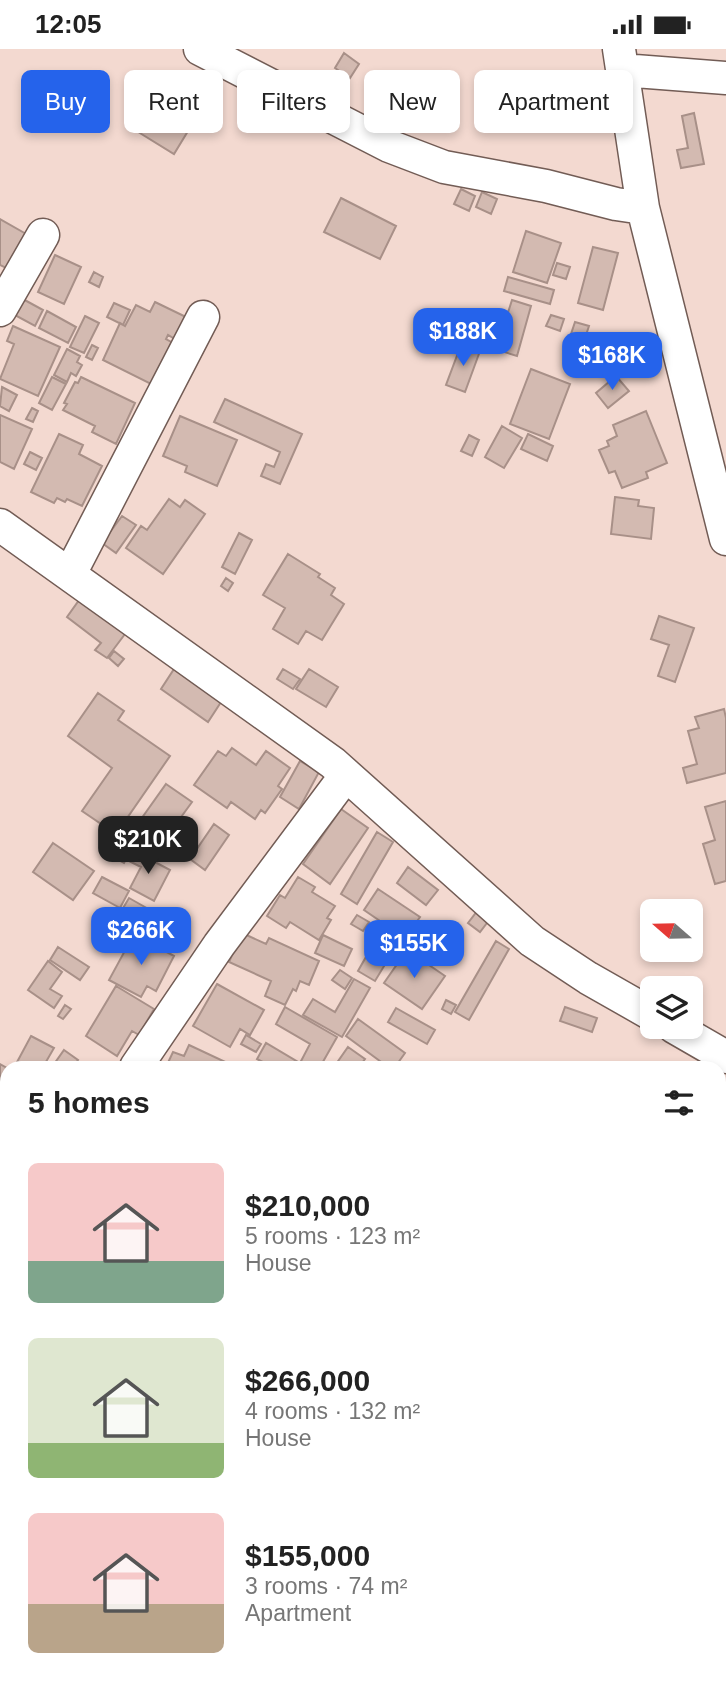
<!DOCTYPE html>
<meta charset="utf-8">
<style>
body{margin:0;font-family:Helvetica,sans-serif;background:#f2f2f2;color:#222;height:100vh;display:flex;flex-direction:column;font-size:26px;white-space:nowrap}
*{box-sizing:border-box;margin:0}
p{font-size:23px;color:#767676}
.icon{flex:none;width:38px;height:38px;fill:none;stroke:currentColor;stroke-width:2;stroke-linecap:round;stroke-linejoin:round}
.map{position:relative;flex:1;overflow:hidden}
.side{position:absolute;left:0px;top:1012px;width:726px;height:625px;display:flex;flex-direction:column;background:#fff;border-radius:21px 21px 0 0;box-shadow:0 4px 10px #0003}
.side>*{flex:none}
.hud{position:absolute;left:21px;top:21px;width:684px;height:63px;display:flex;gap:14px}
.needle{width:46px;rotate:290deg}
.tools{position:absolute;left:640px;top:850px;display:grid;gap:14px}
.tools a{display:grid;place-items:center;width:63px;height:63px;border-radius:10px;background:#fff;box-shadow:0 4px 10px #0003;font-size:35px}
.price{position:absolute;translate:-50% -60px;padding:0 16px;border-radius:14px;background:#2563eb;color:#fff;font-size:23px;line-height:46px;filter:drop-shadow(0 2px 4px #0008)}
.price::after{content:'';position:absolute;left:50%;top:42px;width:21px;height:16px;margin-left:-10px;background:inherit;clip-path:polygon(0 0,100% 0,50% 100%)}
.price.active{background:#222;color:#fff}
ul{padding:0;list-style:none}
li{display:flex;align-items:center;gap:21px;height:175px;padding:0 28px}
li span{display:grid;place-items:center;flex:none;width:196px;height:140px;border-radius:10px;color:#555}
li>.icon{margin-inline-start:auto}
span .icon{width:84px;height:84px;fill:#fffc;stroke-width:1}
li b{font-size:30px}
h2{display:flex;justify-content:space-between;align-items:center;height:84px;padding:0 28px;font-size:30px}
.chip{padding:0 24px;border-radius:10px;background:#fff;box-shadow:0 4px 10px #0003;font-size:24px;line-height:63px}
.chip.active{background:#2563eb;color:#fff}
.status{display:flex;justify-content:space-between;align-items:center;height:49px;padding:0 35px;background:#fff;direction:ltr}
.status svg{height:19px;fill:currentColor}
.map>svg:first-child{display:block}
</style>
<div class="status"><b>12:05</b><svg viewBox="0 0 49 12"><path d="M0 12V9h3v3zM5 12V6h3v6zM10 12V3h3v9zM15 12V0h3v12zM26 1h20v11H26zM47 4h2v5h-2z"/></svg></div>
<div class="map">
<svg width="726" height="1636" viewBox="0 0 726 1636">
<rect width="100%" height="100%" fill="#f3d9d0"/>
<!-- building -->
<path fill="#d3bab1" stroke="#a89088" stroke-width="2" d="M344,4l15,11 -9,14 -15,-10z
M164,35l38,24 -28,46 -39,-24z
M694,64l10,51 -23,4 -4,-18 11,-2 -6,-32z
M461,140l14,7 -6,15 -15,-7z
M482,143l15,7 -6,15 -15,-7z
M341,149l55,28 -16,33 -56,-27z
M0,170l28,16 -20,34 -8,-4z
M526,182l35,12 -14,40 -34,-11z
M593,198l25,6 -15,57 -25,-7z
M55,206l26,12 -17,37 -26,-12z
M557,214l13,4 -4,12 -13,-4z
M94,223l9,5 -4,10 -10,-5z
M508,228l46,13 -4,14 -46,-13z
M21,249l22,12 -8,16 -22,-12z
M512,251l19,6 -14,50 -32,-10 9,-27 11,3z
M155,253l31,15 -11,22 -7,-4 -2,4 7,4 -20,42 -50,-25 17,-37 5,3 11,-21 14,7z
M114,254l16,7 -7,15 -16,-8z
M47,262l29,16 -8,16 -29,-15z
M551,266l13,4 -4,12 -14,-5z
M85,267l14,7 -15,30 -14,-6z
M575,273l14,4 -4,12 -14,-4z
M13,277l47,21 -22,49 -38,-17 14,-35 -7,-3z
M92,296l6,3 -6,12 -6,-3z
M461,296l19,6 -15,41 -19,-7z
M67,300l13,7 -3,6 5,3 -6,11 -5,-3 -4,9 -13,-7z
M531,320l39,15 -21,55 -39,-15z
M616,327l13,15 -21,17 -12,-15z
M52,328l14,7 -14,26 -13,-7z
M81,328l54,26 -19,41 -24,-12 3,-6 -32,-16 4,-6 -3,-1 11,-21 3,1z
M2,338l15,8 -8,16 -9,-5z
M225,350l77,35 -22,50 -19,-8 5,-12 8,3 6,-15 -66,-30z
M32,359l6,3 -5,11 -7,-3z
M646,362l21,52 -21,9 2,6 -26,10 -7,-17 -6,2 -10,-23 10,-4 -2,-5 10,-5 -4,-11z
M0,366l32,14 -18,40 -14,-7z
M180,367l57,24 -20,46 -32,-14 2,-6 -24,-10z
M502,377l20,12 -18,30 -19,-11z
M59,385l24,11 -4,9 23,12 -20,40 -15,-7 -2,3 -8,-4 -3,5 -23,-11z
M528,385l25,12 -6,15 -26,-12z
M469,386l10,5 -7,16 -11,-5z
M30,403l12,6 -6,12 -12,-6z
M615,448l24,3 -1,6 16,2 -3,31 -40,-5z
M169,450l11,8 5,-7 20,14 -42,60 -37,-26 15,-22 6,4z
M122,467l14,9 -20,28 -14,-10z
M239,484l13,7 -17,34 -13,-7z
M288,505l32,20 -2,3 17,11 -4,7 13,9 -22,36 -16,-9 -8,13 -25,-15 12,-21 -22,-13z
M226,529l7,5 -5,8 -7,-5z
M82,547l46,34 -21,28 -12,-8 6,-7 -34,-26z
M659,567l35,12 -19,54 -17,-6 11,-31 -18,-6z
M114,602l10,8 -6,7 -9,-8z
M176,617l47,33 -15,23 -47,-33z
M283,620l17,10 -7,10 -16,-10z
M309,620l29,18 -12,20 -30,-18z
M98,644l26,18 -6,9 52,36 -54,78 -34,-23 30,-43 -44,-32z
M724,660l2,9v55l-39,10 -4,-15 14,-4 -9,-33 11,-3 -4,-11z
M232,699l24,17 10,-14 24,17 -12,18 4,3 -17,24 -4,-3 -6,9 -24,-17 -4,6 -33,-23 24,-34 8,5z
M300,712l19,11 -20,37 -19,-12z
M166,735l26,18 -30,41 -18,-13 2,-3 -7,-5z
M726,752v80l-11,3 -12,-40 12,-4 -10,-33z
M341,760l27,19 -38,56 -27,-20z
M214,775l15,11 -24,35 -15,-11z
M377,783l16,10 -36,62 -16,-10z
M124,792l9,5 -9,17 -9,-5z
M53,794l41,28 -21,29 -40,-28z
M134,802l36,19 -16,31 -24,-13 11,-21 -12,-6z
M408,818l30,23 -12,15 -29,-22z
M102,828l27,14 -9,17 -27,-15z
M298,828l17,10 -3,5 23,14 -8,12 4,2 -12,20 -29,-18 -4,6 -19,-12 13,-21 5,3z
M378,840l42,28 -15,21 -41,-28z
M129,849l23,13 -7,12 -23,-13z
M478,861l12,9 -10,13 -12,-9z
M357,866l12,7 -6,9 -12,-7z
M383,878l18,11 -26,43 -17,-10z
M242,884l24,11 3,-6 50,23 -10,24 -9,-4 -4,10 -3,-2 -8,16 -20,-9 6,-15 -42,-19z
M134,885l40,22 -18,35 -9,-5 -6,11 -32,-17z
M323,886l29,14 -8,17 -29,-13z
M496,892l13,8 -40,71 -14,-8z
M58,898l31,20 -9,13 -30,-20z
M407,901l38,26 -23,33 -38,-26z
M48,912l14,11 -12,17 12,7 -8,12 -26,-18z
M340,921l12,8 -7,11 -13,-9z
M354,930l16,9 -28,49 -39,-22 10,-16 22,13z
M217,935l47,26 -14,25 -10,-6 -10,18 -37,-21z
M116,937l38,23 -15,26 -7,-4 -15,25 -31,-20z
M446,951l10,5 -5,9 -9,-5z
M65,956l6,4 -8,10 -5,-3z
M285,958l52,30 -17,30h-48l-15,-8 9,-16 34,20 10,-19 -34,-20z
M565,958l32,11 -5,14 -32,-11z
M396,959l39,22 -8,14 -39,-22z
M358,970l47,34 -10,14h-7l-42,-31z
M246,986l15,9 -5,8 -15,-8z
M31,987l23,12 -11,19h-19l-8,-3z
M189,996l45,21 -1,1h-67l7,-15 11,4z
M348,998l17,12 -6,8h-25z
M64,1001l14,10 -5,7h-21z
M0,1015l7,4v28l-7,-3z
M7,1081v34l-7,-4v-18z
M719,1183l7,4v48l-7,-4z
M0,1213l7,2v30l-7,-3z
M0,1253l7,3v33l-7,-3z
M721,1562l5,6v53l-7,4v-62z
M15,1629h48l-2,7h-48z
M90,1629h39l22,7h-63z
M544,1629h57l-8,7h-43z"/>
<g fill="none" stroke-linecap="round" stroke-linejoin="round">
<defs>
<path id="minor" d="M200,0l189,97 55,21 102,19 70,18 27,4
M619,0l24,159 83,331
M622,21l104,8
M0,261l43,-75
M0,476l333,238 199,178 56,37 65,37
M70,525l133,-257
M674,978l52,30
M136,1018l83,-122 127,-170
M719,1368l7,-10
M1,1636l6,-20
M493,1636l6,-7"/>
</defs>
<!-- minor casing -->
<use href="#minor" stroke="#725c55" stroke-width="35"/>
<!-- minor -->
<use href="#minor" stroke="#fff" stroke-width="32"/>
</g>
</svg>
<div class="tools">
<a><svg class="needle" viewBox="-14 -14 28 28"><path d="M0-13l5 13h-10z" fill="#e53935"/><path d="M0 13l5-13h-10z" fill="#767676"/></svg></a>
<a><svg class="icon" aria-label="layers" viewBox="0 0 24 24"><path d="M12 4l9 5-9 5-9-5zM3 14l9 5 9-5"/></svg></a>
</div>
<b class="price" style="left:463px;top:319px">$188K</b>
<b class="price" style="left:612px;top:343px">$168K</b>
<b class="price active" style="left:148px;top:827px">$210K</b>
<b class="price" style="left:141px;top:918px">$266K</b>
<b class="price" style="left:414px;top:931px">$155K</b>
<div class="hud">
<a class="chip active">Buy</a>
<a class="chip">Rent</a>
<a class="chip">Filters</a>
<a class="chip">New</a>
<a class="chip">Apartment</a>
</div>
<section class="side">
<h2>5 homes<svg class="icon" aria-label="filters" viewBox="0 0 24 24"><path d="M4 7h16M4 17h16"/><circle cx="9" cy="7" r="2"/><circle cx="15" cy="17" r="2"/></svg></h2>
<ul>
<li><span style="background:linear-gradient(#f6c9c9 70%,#7fa58c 0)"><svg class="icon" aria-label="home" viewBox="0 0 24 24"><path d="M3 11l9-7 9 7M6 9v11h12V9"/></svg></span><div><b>$210,000</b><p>5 rooms · 123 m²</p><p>House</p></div></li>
<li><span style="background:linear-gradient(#dfe7d0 75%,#8fb573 0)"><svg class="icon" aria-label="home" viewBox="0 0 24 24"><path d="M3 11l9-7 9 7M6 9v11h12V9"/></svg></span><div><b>$266,000</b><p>4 rooms · 132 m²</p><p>House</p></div></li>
<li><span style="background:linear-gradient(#f6c9c9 65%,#b9a48a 0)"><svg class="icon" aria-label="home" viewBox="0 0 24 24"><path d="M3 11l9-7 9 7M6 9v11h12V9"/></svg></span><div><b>$155,000</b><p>3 rooms · 74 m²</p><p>Apartment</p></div></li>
</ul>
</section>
</div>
